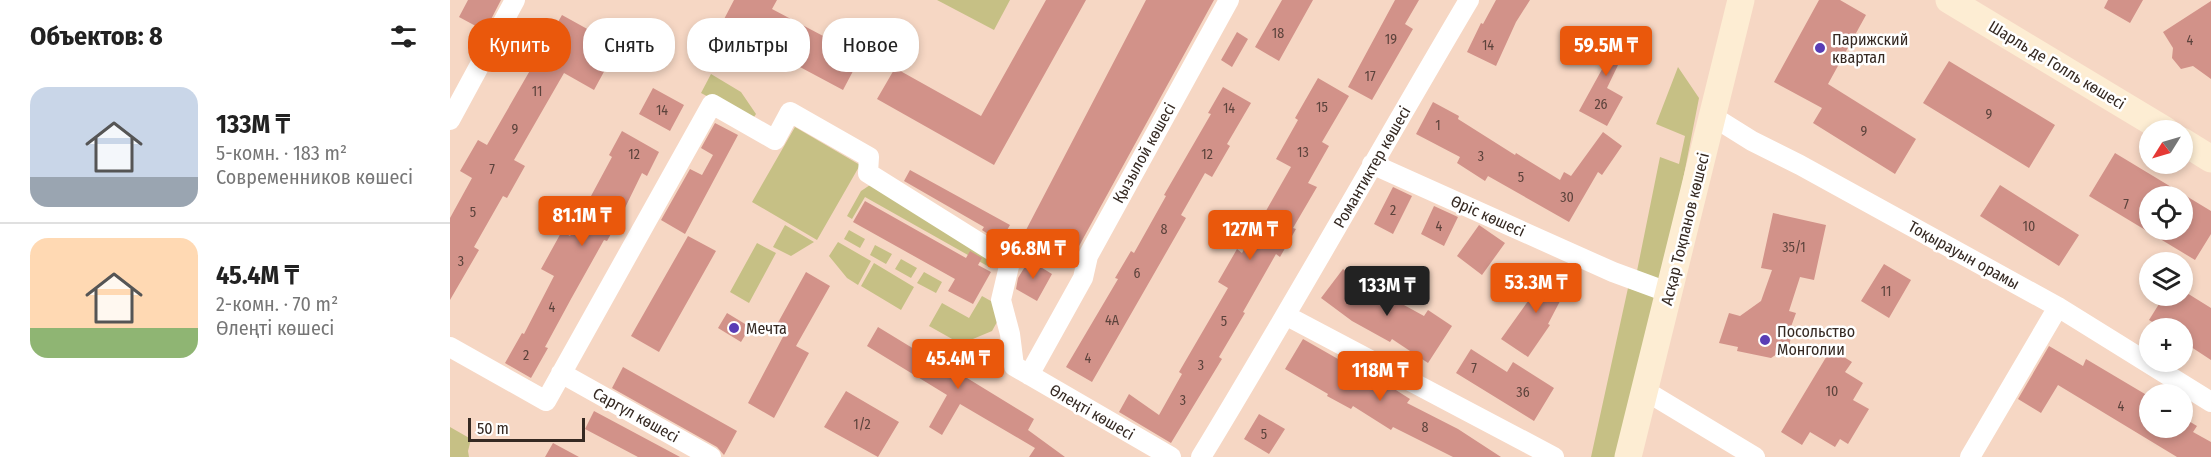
<!DOCTYPE html>
<html lang="ru">
<meta charset="utf-8">
<style>
body{margin:0;font-family:"Fira Sans Condensed",sans-serif;background:#f2f2f2;color:#222;height:100vh;display:flex;flex-direction:column;font-size:22px;white-space:nowrap}
*{box-sizing:border-box;margin:0}
p{font-size:20px;color:#767676}
.icon{flex:none;width:33px;height:33px;fill:none;stroke:currentColor;stroke-width:2;stroke-linecap:round;stroke-linejoin:round}
.map{position:relative;flex:1;overflow:hidden}
.side{display:flex;flex-direction:column;background:#fff;width:450px}
.side>*{flex:none}
.hud{position:absolute;left:18px;top:18px;width:570px;height:54px;display:flex;gap:12px}
.needle{width:39px;rotate:233deg}
.fabs{position:absolute;left:1689px;top:120px;display:grid;gap:12px}
.fabs a{display:grid;place-items:center;width:54px;height:54px;border-radius:50%;background:#fff;box-shadow:0 3px 9px #0003;font-size:30px}
.scale{position:absolute;left:18px;bottom:15px;width:117px;box-sizing:border-box;padding-left:6px;border:3px solid #352922;border-top:0;font-size:16px;line-height:21px;white-space:nowrap;color:#352922;-webkit-text-stroke:4px #fff;paint-order:stroke}
.price{position:absolute;translate:-50% -51px;padding:0 14px;border-radius:6px;background:#ea580c;color:#fff;font-size:20px;line-height:39px;filter:drop-shadow(0 2px 3px #0008)}
.price::after{content:'';position:absolute;left:50%;top:36px;width:18px;height:14px;margin-left:-9px;background:inherit;clip-path:polygon(0 0,100% 0,50% 100%)}
.price.on{background:#222;color:#fff}
ul{padding:0;list-style:none}
li{display:flex;align-items:center;gap:18px;height:150px;padding:0 30px}
li+li{border-top:2px solid #e0e0e0}
li span{display:grid;place-items:center;flex:none;width:168px;height:120px;border-radius:18px;color:#555}
li>.icon{margin-inline-start:auto}
span .icon{width:72px;height:72px;fill:#fffc;stroke-width:1}
li b{font-size:26px}
h2{display:flex;justify-content:space-between;align-items:center;height:72px;padding:0 30px;font-size:26px}
.chip{padding:0 21px;border-radius:24px;background:#fff;box-shadow:0 3px 9px #0003;font-size:21px;line-height:54px}
.chip.on{background:#ea580c;color:#fff}
main{display:flex;flex:1;min-height:0}
.map>svg:first-child{display:block}
</style>
<main>
<section class="side">
<h2>Объектов: 8<svg class="icon" aria-label="filters" viewBox="0 0 24 24"><path d="M4 7h16M4 17h16"/><circle cx="9" cy="7" r="2"/><circle cx="15" cy="17" r="2"/></svg></h2>
<ul>
<li><span style="background:linear-gradient(#c9d6e8 75%,#9aa5b1 0)"><svg class="icon" aria-label="home" viewBox="0 0 24 24"><path d="M3 11l9-7 9 7M6 9v11h12V9"/></svg></span><div><b>133M ₸</b><p>5-комн. · 183 m²</p><p>Современников көшесі</p></div></li>
<li><span style="background:linear-gradient(#ffd9b3 75%,#8fb573 0)"><svg class="icon" aria-label="home" viewBox="0 0 24 24"><path d="M3 11l9-7 9 7M6 9v11h12V9"/></svg></span><div><b>45.4M ₸</b><p>2-комн. · 70 m²</p><p>Өлеңті көшесі</p></div></li>
</ul>
</section>
<div class="map">
<svg width="1761" height="457" viewBox="0 0 1761 457">
<rect width="100%" height="100%" fill="#f6d7c4"/>
<!-- green -->
<path fill="#c6c085" d="M487,0h73l-16,30z
M1228,67l21,31 -36,184 -26,-11 23,-114 19,7 6,-28 -29,-12z
M261,74l30,18 15,22 -4,6 -51,-27z
M345,127l65,38 -43,75 -65,-38z
M420,185l120,64 1,19 -126,-71 -13,22 -5,-3 14,-25z
M335,225l29,17 -23,14 -18,-9z
M399,230l16,9 -5,9 -16,-9z
M388,242l33,19 -13,24 -11,-7 -18,-22z
M307,243l19,10 -27,50 -19,-11z
M425,245l17,9 -6,10 -16,-9z
M451,259l16,9 -6,10 -16,-9z
M424,263l40,24 -13,23 -40,-24z
M474,272l18,10 -6,11 -19,-10z
M1178,288l31,10 -39,159h-29z
M532,296l16,9 4,8 -10,18 -31,13 -32,-18 13,-23 27,15z
M0,427l21,12 -3,12 1,6h-19z"/>
<!-- building -->
<path fill="#d29289" fill-rule="evenodd" d="M18,0h33l-16,31 -26,-14z
M284,0h43l-5,9 89,47 -18,34 -122,-65z
M596,0h40l-92,165 -117,-66 18,-31 86,48z
M696,0h68l-141,257 -47,-27z
M832,0h31l-34,61 -24,-14z
M945,0h24l-14,24 8,5 -41,71 -24,-13z
M1046,0h34l-14,22 -20,44 -29,-14 14,-29 2,1z
M1369,0h21l26,15 -38,69 88,55 -21,35 -82,-51 9,-15 -48,-26z
M1658,0h35l-13,23 -26,-15z
M1761,1v78l-18,-13 -12,3 -9,-11 1,-10 -10,-16z
M112,15l56,31 -24,44 -30,-17 -50,87 11,6 -18,32 -4,-2 -29,51 5,3 -29,50v-82l22,-40 -12,-7 18,-31 9,5z
M1155,26l26,12 -24,50 16,9 -16,29 -28,-15 27,-49 -15,-7z
M787,32l11,7 -16,28 -11,-7z
M1499,61l106,64 -26,43 -106,-65z
M868,78l31,18 -27,46 7,4 -21,37 9,4 -24,41 3,1 -16,28 -4,-3 -33,58 2,1 -26,44 3,2 -51,84 -52,-31 10,-18 30,21 23,-41 -3,-2 49,-84 -10,-6 19,-33 5,4 49,-86 -15,-8 22,-39 -3,-2z
M773,87l28,16 -24,41 3,2 -18,31 -7,-4 -24,42 5,3 -94,164 -26,-15 52,-88 -3,-1 16,-27 3,2 32,-57 -2,-1 47,-81 -3,-1z
M203,88l31,17 -14,26 -31,-17z
M983,102l26,14 -1,3 57,36 1,-2 44,27 4,-8 7,4 32,-44 19,14 -20,29 -4,-3 -29,50 -81,-46 -3,5 -28,-18 3,-6 -44,-23z
M265,123l23,12 -53,99 -24,-14 29,-51 12,6 11,-20 -12,-7z
M172,131l37,21 -12,24 -5,-3 -21,43 -14,25 -3,-1 -33,59 -26,48 3,1 -17,30 -26,-15 17,-30 2,1 30,-58 -13,-7 21,-38 8,5 23,-39 -2,-1 21,-39 -3,-2z
M1665,153l96,58v23l-16,26 -106,-64zM1700,196h32v34h-32z
M460,170l100,55 -10,17 -18,-12 2,-3 -80,-46z
M1550,185l79,50 -20,31 -79,-50z
M943,187l19,9 -19,38 -19,-10z
M415,201l101,57 4,-7 12,7 -4,7 13,7 -18,32 -25,-13 7,-12 -102,-57z
M984,206l24,11 -14,29 -23,-12z
M1323,213l53,12 -12,55 -14,-3 -11,34 7,2 -8,22 3,2 -2,9 -18,12 -34,-7 1,-4 -19,-4 10,-30 11,3 21,-15 11,-31 -11,-2z
M1029,225l26,18 -23,32 -25,-19z
M238,236l28,15 -57,101 -28,-16z
M579,260l23,14 -15,27 -21,-12 2,-11z
M1434,264l27,16 -22,38 -28,-17z
M893,269l37,27 2,-3 42,23 4,-6 24,16 -24,37 -36,-24 -2,3 -38,-21 -31,-23z
M1093,270l26,14 -21,40 2,1 -22,32 -27,-18 30,-42 -2,-1z
M356,272l24,14 -34,60 13,7 -35,65 -26,-15 37,-70 -10,-5z
M1732,290l29,18v52l-29,-19v-13h-20l-13,-8 15,-24h18z
M277,313l23,14 -9,15 -23,-14z
M428,327l41,25 5,-10 48,28 -5,8 67,41 -6,11 37,27h-36l6,-9 -75,-44 -18,31 -13,-8 18,-32 -80,-49z
M853,339l84,48 1,-2 22,14 -3,4 51,26 43,28h-48l-60,-30 -2,3 -38,-24 -2,3 -24,-13 1,-2 -43,-25z
M1599,346l34,20 3,-7 64,38v31h32v-11l15,9 -4,6 18,10v15h-34l-119,-72 -17,28 -23,-14z
M1021,349l36,23 6,-10 41,26 -20,33 -78,-48z
M1381,349l21,13 -7,10 18,11 -10,17 16,9 -21,35 -8,-5 -5,8 -25,-15 -8,13 -21,-13z
M173,367l114,64 -13,24 -7,-8 -105,-59z
M396,391l53,31 -21,35 -54,-30z
M144,411l86,46h-42l-53,-28z
M809,414l26,15 -16,25 -25,-15z
M103,443l26,14h-34z"/>
<g fill="none" stroke-linecap="round" stroke-linejoin="round">
<!-- street -->
<path stroke="#fff" stroke-width="20" d="M1262,116l40,25 48,24 258,142 153,95
M0,120l65,-120
M922,164l241,108 57,21
M837,316l267,141
M0,347l96,54 166,-297 63,36 15,-28 79,45 -1,16 142,89 -9,38 9,34 4,32 157,91
M111,373l150,84
M579,375l54,-97 5,-22 141,-256
M1194,390l111,67
M751,457c92,-151 178,-305 268,-457
M1520,457l88,-150"/>
<!-- secondary -->
<path stroke="#fdedd3" stroke-width="27" d="M1499,0l216,130
M1732,141l29,18
M1178,457l113,-457"/>
</g>
<!-- markers -->
<g fill="#593db5" stroke="#fff" stroke-width="2">
<circle cx="1370" cy="48" r="6"/>
<circle cx="284" cy="328" r="6"/>
<circle cx="1315" cy="340" r="6"/>
</g>
<g text-anchor="middle" dominant-baseline="central" stroke-width="5" stroke-linejoin="round" paint-order="stroke">
<!-- number labels -->
<g font-size="14" fill="#5c433c">
<text x="828" y="33">18</text>
<text x="941" y="39">19</text>
<text x="1740" y="40">4</text>
<text x="1038" y="45">14</text>
<text x="920" y="76">17</text>
<text x="87" y="91">11</text>
<text x="1151" y="104">26</text>
<text x="872" y="107">15</text>
<text x="779" y="108">14</text>
<text x="212" y="110">14</text>
<text x="1539" y="114">9</text>
<text x="988" y="125">1</text>
<text x="65" y="129">9</text>
<text x="1414" y="131">9</text>
<text x="853" y="152">13</text>
<text x="184" y="154">12</text>
<text x="757" y="154">12</text>
<text x="1031" y="156">3</text>
<text x="42" y="169">7</text>
<text x="1071" y="177">5</text>
<text x="1117" y="197">30</text>
<text x="1676" y="204">7</text>
<text x="943" y="210">2</text>
<text x="23" y="212">5</text>
<text x="989" y="226">4</text>
<text x="1579" y="226">10</text>
<text x="714" y="229">8</text>
<text x="1344" y="247">35/1</text>
<text x="11" y="261">3</text>
<text x="687" y="273">6</text>
<text x="1436" y="291">11</text>
<text x="102" y="307">4</text>
<text x="662" y="320">4А</text>
<text x="774" y="321">5</text>
<text x="76" y="355">2</text>
<text x="638" y="358">4</text>
<text x="751" y="365">3</text>
<text x="1024" y="368">7</text>
<text x="1382" y="391">10</text>
<text x="1073" y="392">36</text>
<text x="733" y="400">3</text>
<text x="1671" y="406">4</text>
<text x="412" y="424">1/2</text>
<text x="975" y="427">8</text>
<text x="814" y="434">5</text>
</g>
<!-- poi labels -->
<g font-size="16" fill="#352922" stroke="#fff" text-anchor="start">
<text x="1382" y="39">Парижский<tspan x="1382" dy="18">квартал</tspan></text>
<text x="296" y="328">Мечта</text>
<text x="1327" y="331">Посольство<tspan x="1327" dy="18">Монголии</tspan></text>
</g>
<!-- street labels -->
<g font-size="16" fill="#352922" stroke="#fff">
<text transform="translate(1607 65) rotate(31)">Шарль де Голль көшесі</text>
<text transform="translate(694 153) rotate(-61)">Қызылой көшесі</text>
<text transform="translate(922 167) rotate(-60)">Романтиктер көшесі</text>
<text transform="translate(1038 216) rotate(24)">Өріс көшесі</text>
<text transform="translate(1235 229) rotate(-76)">Асқар Тоқпанов көшесі</text>
<text transform="translate(1514 255) rotate(29)">Тоқырауын орамы</text>
<text transform="translate(642 412) rotate(30)">Өлеңті көшесі</text>
<text transform="translate(186 415) rotate(29)">Саргүл көшесі</text>
</g>
</g>
</svg>
<div class="fabs">
<a><svg class="needle" viewBox="-14 -14 28 28"><path d="M0-13l5 13h-10z" fill="#e53935"/><path d="M0 13l5-13h-10z" fill="#767676"/></svg></a>
<a><svg class="icon" aria-label="locate" viewBox="0 0 24 24"><circle cx="12" cy="12" r="6"/><path d="M12 2v4M12 18v4M2 12h4M18 12h4"/></svg></a>
<a><svg class="icon" aria-label="layers" viewBox="0 0 24 24"><path d="M12 4l9 5-9 5-9-5zM3 14l9 5 9-5"/></svg></a>
<a>+</a>
<a>−</a>
</div>
<div class="scale">50 m</div>
<b class="price" style="left:1156px;top:77px">59.5M ₸</b>
<b class="price" style="left:132px;top:247px">81.1M ₸</b>
<b class="price" style="left:800px;top:261px">127M ₸</b>
<b class="price" style="left:583px;top:280px">96.8M ₸</b>
<b class="price" style="left:1086px;top:314px">53.3M ₸</b>
<b class="price on" style="left:937px;top:317px">133M ₸</b>
<b class="price" style="left:508px;top:390px">45.4M ₸</b>
<b class="price" style="left:930px;top:402px">118M ₸</b>
<div class="hud">
<a class="chip on">Купить</a>
<a class="chip">Снять</a>
<a class="chip">Фильтры</a>
<a class="chip">Новое</a>
</div>
</div>
</main>
